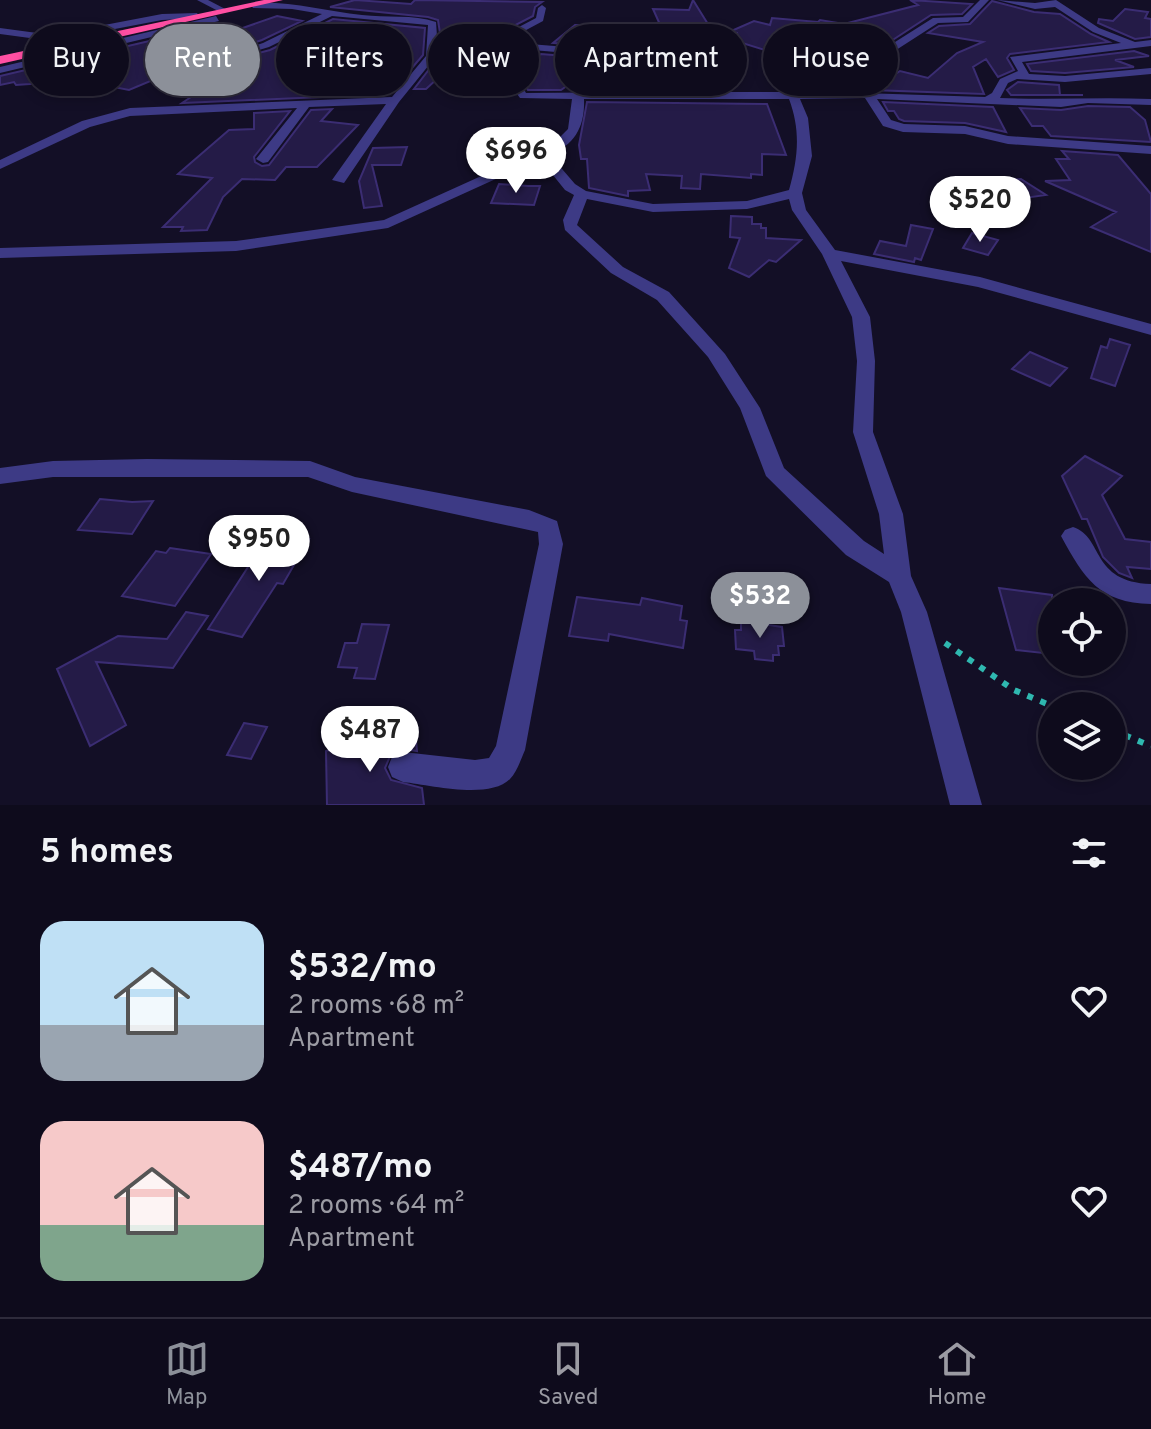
<!DOCTYPE html>
<meta charset="utf-8">
<style>
body{margin:0;font-family:Overpass,sans-serif;background:#1c1929;color:#f1f3f6;height:100vh;display:flex;flex-direction:column;font-size:30px;white-space:nowrap}
*{box-sizing:border-box;margin:0}
p{font-size:26px;color:#9b9ba3}
.icon{flex:none;width:44px;height:44px;fill:none;stroke:currentColor;stroke-width:2;stroke-linecap:round;stroke-linejoin:round}
.map{position:relative;height:805px;overflow:hidden}
.sheet{display:flex;flex-direction:column;background:#0e0b1c;flex:1}
.sheet>*{flex:none}
.banner{position:absolute;left:24px;top:24px;width:1104px;height:72px;display:flex;gap:16px}
.fabs{position:absolute;left:1038px;top:588px;display:grid;gap:16px}
.fabs a{display:grid;place-items:center;width:88px;height:88px;border-radius:50%;background:#0e0b1c;box-shadow:0 4px 12px #0003,0 0 0 2px #2e2b3b;font-size:40px}
.price{position:absolute;translate:-50% -68px;padding:0 18px;border-radius:28px;background:#fff;color:#222;font-size:26px;line-height:52px;filter:drop-shadow(0 2px 4px #0008)}
.price::after{content:'';position:absolute;left:50%;top:48px;width:24px;height:18px;margin-left:-12px;background:inherit;clip-path:polygon(0 0,100% 0,50% 100%)}
.price.on{background:#8c9099;color:#fff}
ul{padding:0;list-style:none}
li{display:flex;align-items:center;gap:24px;height:200px;padding:0 40px}
li span{display:grid;place-items:center;flex:none;width:224px;height:160px;border-radius:24px;color:#555}
li>.icon{margin-inline-start:auto}
span .icon{width:96px;height:96px;fill:#fffc;stroke-width:1}
li b{font-size:34px}
h2{display:flex;justify-content:space-between;align-items:center;height:96px;padding:0 40px;font-size:34px}
.chip{padding:0 28px;border-radius:36px;background:#0e0b1c;box-shadow:0 4px 12px #0003,0 0 0 2px #2e2b3b;font-size:28px;line-height:72px}
.chip.on{background:#8c9099;color:#fff}
.menu{display:flex;justify-content:space-around;align-items:center;height:112px;border-top:2px solid #2e2b3b;background:#0e0b1c;font-size:22px;color:#9b9ba3}
.menu a{display:grid;justify-items:center;gap:4px}
.menu .on{color:#8c9099}
.map>svg:first-child{display:block}
</style>
<div class="map">
<svg width="1151" height="805" viewBox="0 0 1151 805">
<rect width="100%" height="100%" fill="#130f26"/>
<!-- building -->
<path fill="#241b47" stroke="#3b2d73" stroke-width="2" d="M355,0l56,4 4,-4 127,2 -7,5 -2,9 -43,22 -50,-5 -2,-13 -10,-3 -98,-10z
M693,0l18,29 8,3 -33,-1 -20,7 -13,-29 36,1z
M910,0l62,4 -10,10 -31,1 -43,28 -37,-6 7,13h-14v3l-11,3 -34,-6 11,14 -71,-22 -2,-9 -8,-1 25,-11 16,4 2,-7 46,4 2,-2 24,4 74,-19z
M992,1l42,11 26,2 31,20 18,8 -99,12 -3,4 7,12 -16,7 -12,-18 -13,8 11,27 -112,-4 28,-19 28,7 29,-25 26,-11 -55,-9 11,-7 31,-2z
M1125,9l23,3 -3,6 6,1v18l-16,2 -37,-16 1,-4 14,2z
M277,16l25,5 -40,19 -54,18 -1,9 63,-17 63,-31 92,9 -2,27 -23,27 5,-11 -15,17 -32,-1 -13,9 -163,7 39,-26 -42,-8 -50,21 -66,-13 -33,7 -14,1 -2,-3 -14,3v-9l179,-42 17,8 18,-4z
M575,25l50,2 -15,13 12,1 -3,7 -66,-5z
M688,43h37l9,15h-10l5,9 -2,22h-66l4,-27 14,1 -7,-14z
M1134,51l15,5 -34,4 19,7 -69,6 -34,-2 -4,-7z
M541,54l107,9 -4,26 -59,1 4,-20 -28,20h-33l-7,-12 -9,-4z
M434,63l15,5 -23,21h-12z
M1018,82l41,3 1,10h23h-72l-4,-5z
M587,102l180,2 19,51 -24,-1v21l-11,-1v4l-50,-4 -1,15 -19,-1 1,-12 -36,-2 4,16 -22,1v5l-39,-8 -2,-29h-6l-2,-14z
M883,102l110,5 13,25 -41,-9 -61,-2 -5,-2 -5,-8h-6z
M1088,106l42,1 15,13 6,22 -100,-6 -8,-10h-11l-12,-18 41,2z
M332,109l-11,12 37,4 -41,42h-31l-11,13 -33,-1 -19,18 -16,33 -26,1 2,-4h-20l49,-49 -34,-4 51,-44 25,-1v-16l36,-2 -36,46 1,5 7,4 7,-1 42,-55z
M407,147l-6,18h-29l10,41 -18,2 -5,-27 14,-33z
M1062,151l56,4 33,39v58l-60,-25 25,-15 -71,-31 25,-1 -14,-21h13z
M1021,179l25,16 -29,4 4,17 -62,-7 -9,-24z
M499,184l29,2h12l-6,19 -43,-2z
M731,216l21,1v7h9v4h5v10l35,2 -25,22 -7,-2 -20,17 -20,-9 11,-30 -10,-1z
M911,225l22,4 -12,31 -6,-2 -1,4 -40,-8 6,-13 26,5z
M972,233l26,7 -10,15 -25,-7z
M1110,339l20,6 -15,41 -24,-8 10,-32 6,2z
M1030,352l37,16 -17,18 -38,-17z
M1085,456l37,20 -20,19 23,44 26,3v27l-24,-2 5,11 -13,-5 -16,-16 -16,-38h-5l-20,-43z
M100,499l32,3 21,-1 -21,33 -54,-4z
M270,533l39,6 -26,45 -6,-1 -35,54 -34,-8z
M170,548l41,6 -36,52 -53,-10 34,-45 10,2z
M999,588l53,7v59l-36,-4z
M577,597l63,8 2,-7 40,8 -2,14 7,1 -4,27 -74,-14 -1,7 -39,-5z
M186,612l22,4 -35,52 -77,-6 30,63 -36,21 -33,-77 61,-33 49,3z
M741,621l41,6 2,19h-6l1,9h-6v6l-18,-2 -1,-8 -18,-2 -1,-19h6z
M362,624l27,1 -14,54 -21,-1 3,-10 -19,-1 7,-24h12z
M244,723l23,4 -16,32 -24,-4z
M415,730l2,21 -14,-2 -12,5 -6,14 6,12 31,8 2,17h-97l-1,-54z"/>
<g fill="none" stroke-linecap="round" stroke-linejoin="round">
<!-- path -->
<path stroke="#2fb8b0" stroke-width="6" stroke-dasharray="6 8" stroke-linecap="butt" d="M945,643l69,47 38,16
M1112,730l39,16"/>
<!-- minor -->
<path fill="#3d3a85" fill-rule="evenodd" d="M197,0h11l21,11 -7,2z
M980,0h9l-21,22 -30,1 -107,69 154,5 7,-4 8,-14 18,-8 -8,-14 111,-14 -28,-11 -38,-25 -20,2 -38,-9 38,3 21,-3 43,28 36,14 16,-2v6l-129,16 7,12 36,2 86,-8v6l-86,8 -48,-3 -9,4 -8,15c50,2 100,-1 151,1v6l-63,-2 -27,4 -184,-8 14,21 13,4 61,2 43,10 143,10v8l-143,-10 -43,-10 -62,-2 -20,-6 -18,-28 -65,1 8,19 4,38 -10,37 4,17 29,40 145,27 171,47v11l-173,-48 -137,-26 29,56 5,44 -2,71 30,82 8,62 16,36 55,193h-32l-49,-193 -12,-30 -43,-27 -80,-79 -26,-68 -32,-51 -51,-57 -46,-27 -46,-43 -2,-10 11,-25 -9,-5 -25,-31 -152,69 -152,23 -236,7v-10l236,-7 148,-21 170,-77 14,-14 4,-30 -52,-1 -11,-15 -76,-23 -34,42 -55,81 -12,-3 54,-76 -77,3 -41,55 -5,1 -7,-4 41,-51 -167,8 -40,11 -90,42v-9l82,-39 48,-13 262,-11 34,-41 2,-31 -96,-9 -63,31 -60,18v-4l54,-18 59,-29 -30,-5 -39,-1 -3,-5c38,-3 74,8 112,12 24,3 51,-1 74,7l1,14 55,5 44,-23 2,-10 4,-3 4,3 -3,13 -39,21 149,12 1,-6 -23,-17v-4h6l23,16 26,-9 48,1 3,5h-50l-23,9 -7,43h159l117,-74 30,-1zM437,42l215,18 -6,32 -120,1 -8,-14 -82,-25zM584,99h205c12,32 9,59 0,91l-42,11 -94,3 -67,-13 -11,-7 -25,-29c25,-11 35,-28 34,-56zM587,199l66,13 94,-3 42,-10 3,11 30,44 30,63 5,44 -4,71 26,82 5,40 -20,-13 -80,-73 -24,-60 -35,-54 -56,-62 -46,-25 -46,-42z
M197,13l3,5 -38,2 -110,21 -52,-7v-6l52,7 110,-21z
M216,16l3,5 -219,52v-6z
M147,459l163,2 45,16 174,33 28,11 6,23 -38,206c-4,9 -8,22 -15,29 -21,21 -80,6 -107,3l-11,-5 -4,-10 4,-10 11,-5 72,8 14,-2 7,-12 43,-202 -1,-12 -186,-40 -44,-15h-255l-53,7v-16l53,-7z
M1073,527c31,10 17,55 78,57v20c-52,-1 -67,-26 -90,-68l4,-6z"/>
<!-- highway -->
<path fill="#ff4fa3" fill-rule="evenodd" d="M264,0h19l-283,64v-8z"/>
</g>
</svg>
<div class="fabs">
<a><svg class="icon" aria-label="locate" viewBox="0 0 24 24"><circle cx="12" cy="12" r="6"/><path d="M12 2v4M12 18v4M2 12h4M18 12h4"/></svg></a>
<a><svg class="icon" aria-label="layers" viewBox="0 0 24 24"><path d="M12 4l9 5-9 5-9-5zM3 14l9 5 9-5"/></svg></a>
</div>
<b class="price" style="left:516px;top:195px">$696</b>
<b class="price" style="left:980px;top:244px">$520</b>
<b class="price" style="left:259px;top:583px">$950</b>
<b class="price on" style="left:760px;top:640px">$532</b>
<b class="price" style="left:370px;top:774px">$487</b>
<div class="banner">
<a class="chip">Buy</a>
<a class="chip on">Rent</a>
<a class="chip">Filters</a>
<a class="chip">New</a>
<a class="chip">Apartment</a>
<a class="chip">House</a>
</div>
</div>
<section class="sheet">
<h2>5 homes<svg class="icon" aria-label="filters" viewBox="0 0 24 24"><path d="M4 7h16M4 17h16"/><circle cx="9" cy="7" r="2"/><circle cx="15" cy="17" r="2"/></svg></h2>
<ul>
<li><span style="background:linear-gradient(#bfe0f5 65%,#9aa5b1 0)"><svg class="icon" aria-label="home" viewBox="0 0 24 24"><path d="M3 11l9-7 9 7M6 9v11h12V9"/></svg></span><div><b>$532/mo</b><p>2 rooms · 68 m²</p><p>Apartment</p></div><svg class="icon" aria-label="heart" viewBox="0 0 24 24"><path d="M12 20l-8-8c-3-5 5-10 8-4 3-6 11-1 8 4z"/></svg></li>
<li><span style="background:linear-gradient(#f6c9c9 65%,#7fa58c 0)"><svg class="icon" aria-label="home" viewBox="0 0 24 24"><path d="M3 11l9-7 9 7M6 9v11h12V9"/></svg></span><div><b>$487/mo</b><p>2 rooms · 64 m²</p><p>Apartment</p></div><svg class="icon" aria-label="heart" viewBox="0 0 24 24"><path d="M12 20l-8-8c-3-5 5-10 8-4 3-6 11-1 8 4z"/></svg></li>
</ul>
</section>
<nav class="menu">
<a class="on"><svg class="icon" aria-label="map" viewBox="0 0 24 24"><path d="M3 6l6-2 6 2 6-2v14l-6 2-6-2-6 2zM9 4v14M15 6v14"/></svg>Map</a>
<a><svg class="icon" aria-label="saved" viewBox="0 0 24 24"><path d="M7 4h10v16l-5-4-5 4z"/></svg>Saved</a>
<a><svg class="icon" aria-label="home" viewBox="0 0 24 24"><path d="M3 11l9-7 9 7M6 9v11h12V9"/></svg>Home</a>
</nav>
